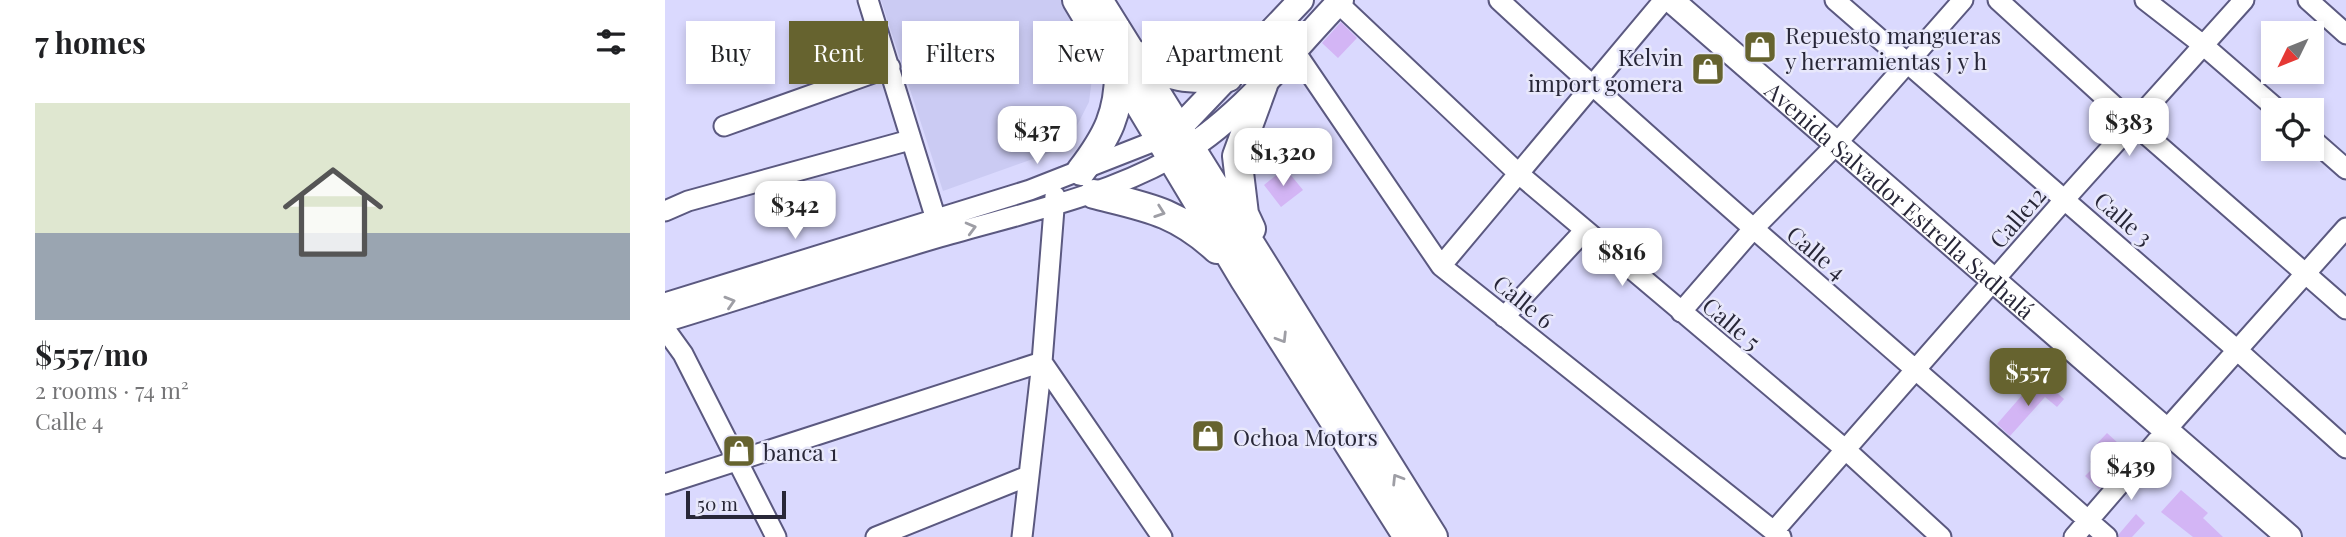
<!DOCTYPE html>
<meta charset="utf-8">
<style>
body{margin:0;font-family:"Playfair Display",serif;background:#f2f2f2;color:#202124;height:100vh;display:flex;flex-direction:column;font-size:26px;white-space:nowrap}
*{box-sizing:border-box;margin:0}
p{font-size:23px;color:#757577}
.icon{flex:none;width:38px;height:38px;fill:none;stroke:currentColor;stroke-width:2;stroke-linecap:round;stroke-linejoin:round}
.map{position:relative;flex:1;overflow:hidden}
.drawer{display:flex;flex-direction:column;background:#fff;width:665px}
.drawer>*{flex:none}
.guide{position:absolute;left:21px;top:21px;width:665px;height:63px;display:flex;gap:14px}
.needle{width:46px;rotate:227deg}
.fabs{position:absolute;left:1596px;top:21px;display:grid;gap:14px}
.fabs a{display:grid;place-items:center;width:63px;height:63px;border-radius:0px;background:#fff;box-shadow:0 4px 10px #0003;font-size:35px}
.scale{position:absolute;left:21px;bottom:18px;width:100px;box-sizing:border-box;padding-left:7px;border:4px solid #282738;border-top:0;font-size:19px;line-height:24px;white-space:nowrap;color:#282738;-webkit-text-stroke:5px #e8e8fb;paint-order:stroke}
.price{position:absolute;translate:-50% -60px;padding:0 16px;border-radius:14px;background:#fff;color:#222;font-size:23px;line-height:46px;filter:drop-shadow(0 2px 4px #0008)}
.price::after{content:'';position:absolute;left:50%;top:42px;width:21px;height:16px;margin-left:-10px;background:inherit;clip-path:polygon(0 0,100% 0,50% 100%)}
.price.on{background:#66632f;color:#fff}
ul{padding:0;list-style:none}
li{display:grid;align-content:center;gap:14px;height:371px;padding:0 35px}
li+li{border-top:2px solid #e0e0e0}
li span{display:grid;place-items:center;height:217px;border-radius:0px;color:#555}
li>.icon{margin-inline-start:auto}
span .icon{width:126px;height:126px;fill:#fffc;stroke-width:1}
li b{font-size:30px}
h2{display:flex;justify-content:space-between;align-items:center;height:84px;padding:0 35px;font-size:30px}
.tag{padding:0 24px;border-radius:0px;background:#fff;box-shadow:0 4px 10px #0003;font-size:24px;line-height:63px}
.tag.on{background:#66632f;color:#fff}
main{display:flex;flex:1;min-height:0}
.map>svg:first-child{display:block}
</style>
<main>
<section class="drawer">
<h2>7 homes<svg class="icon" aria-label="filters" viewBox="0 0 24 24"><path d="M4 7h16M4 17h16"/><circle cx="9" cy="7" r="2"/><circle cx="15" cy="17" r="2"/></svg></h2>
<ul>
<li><span style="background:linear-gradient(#dfe7d0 60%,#9aa5b1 0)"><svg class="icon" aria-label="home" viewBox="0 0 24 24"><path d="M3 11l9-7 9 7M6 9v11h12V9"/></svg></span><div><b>$557/mo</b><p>2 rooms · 74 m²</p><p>Calle 4</p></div></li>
</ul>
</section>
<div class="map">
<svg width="1681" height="537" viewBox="0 0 1681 537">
<rect width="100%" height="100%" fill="#dad9fe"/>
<!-- built -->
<path fill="#cbcbf3" d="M216,0h185l30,47 -7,55 -23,45 -123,44z"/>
<!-- building -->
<path fill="#d3b5f5" d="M676,22l16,16 -19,20 -16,-15z
M620,168l18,22 -22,17 -17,-22z
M1380,382l19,17 -7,8 -12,-10 -35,39 -13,-12 27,-31 6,5z
M1442,433l23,21 -31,35 -14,-13 10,-10 -5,-4 7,-8 -5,-5z
M1516,490l27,23 -5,5 20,19h-30l-32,-25z
M1471,514l9,9 -13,14h-13v-3z"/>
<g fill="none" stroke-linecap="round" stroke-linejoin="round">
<defs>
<path id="minor" d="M203,0l71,229
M834,0c199,184 405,358 608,537
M1170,0l402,350 109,98
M1333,0l135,123 213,186
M1480,0l58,45 75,65
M1643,0l38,34
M673,3l181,171 327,276 95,87
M629,50l147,216 340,271
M59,126l166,-59
M1647,139l34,30
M1171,144l127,-144
M0,211l23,-10 222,-61
M776,266l223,-266
M0,303l365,-113 130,-51
M1016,312l72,-83 75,-76
M839,317l81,-87
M0,322c92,-28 183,-58 275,-85 79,-23 160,-39 232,-79
M0,329l18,25 93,183
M1501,430l180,-202
M0,484l377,-122 120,175
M1109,531l291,-332 179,-199
M211,537l152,-61
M357,537l20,-175 13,-166
M1409,537l83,-96"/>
<g id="major">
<path id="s1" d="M1006,0l618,537"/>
<path d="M498,137l16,-9 122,-128"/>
<path d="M509,157c65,-36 116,-104 167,-157"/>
</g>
<path id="highway" d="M412,0l168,280 163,257
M433,0l335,537
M471,55c33,25 52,24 92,22
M416,171c26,-34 39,-58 38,-103
M429,194c52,13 82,17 123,55
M586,229l-7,-15 -7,-58 26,-71"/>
</defs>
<!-- minor casing -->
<use href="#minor" stroke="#5b5980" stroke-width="23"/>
<!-- major casing -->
<use href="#major" stroke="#5b5980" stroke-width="28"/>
<!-- highway casing -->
<use href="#highway" stroke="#5b5980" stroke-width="32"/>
<!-- minor -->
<use href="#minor" stroke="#fff" stroke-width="19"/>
<!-- major -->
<use href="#major" stroke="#fff" stroke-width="24"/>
<!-- highway -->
<use href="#highway" stroke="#fff" stroke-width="28"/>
</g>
<!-- one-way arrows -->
<defs><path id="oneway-chevron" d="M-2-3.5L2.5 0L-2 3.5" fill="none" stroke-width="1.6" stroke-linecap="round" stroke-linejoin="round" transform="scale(1.75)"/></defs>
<g stroke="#9e9ea5">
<use href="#oneway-chevron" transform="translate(495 212) rotate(19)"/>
<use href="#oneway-chevron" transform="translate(306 228) rotate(-15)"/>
<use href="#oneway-chevron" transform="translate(65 302) rotate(-17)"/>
<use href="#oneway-chevron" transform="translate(617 338) rotate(58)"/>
<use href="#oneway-chevron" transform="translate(732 479) rotate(-122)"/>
</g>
<!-- icons -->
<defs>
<symbol id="shop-square" viewBox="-11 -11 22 22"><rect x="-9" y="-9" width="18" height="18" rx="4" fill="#66632f" stroke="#e8e8fb"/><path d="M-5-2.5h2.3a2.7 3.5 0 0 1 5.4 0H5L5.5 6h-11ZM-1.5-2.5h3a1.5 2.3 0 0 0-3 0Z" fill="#fff"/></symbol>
</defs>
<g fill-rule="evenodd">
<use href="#shop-square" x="1076" y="28" width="38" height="38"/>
<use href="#shop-square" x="1024" y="50" width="38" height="38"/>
<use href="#shop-square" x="524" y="417" width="38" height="38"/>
<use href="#shop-square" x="55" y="432" width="38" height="38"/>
</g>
<g text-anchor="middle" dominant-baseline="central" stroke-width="5" stroke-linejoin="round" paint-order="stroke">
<!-- poi labels -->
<g font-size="23" fill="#282738" stroke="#e8e8fb" text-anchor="start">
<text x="1120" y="34">Repuesto mangueras<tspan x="1120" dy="26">y herramientas j y h</tspan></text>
<text x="1018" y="56" text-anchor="end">Kelvin<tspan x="1018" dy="26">import gomera</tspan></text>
<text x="568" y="436">Ochoa Motors</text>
<text x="98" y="451">banca 1</text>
</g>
<!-- street labels -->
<g font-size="23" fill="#282738" stroke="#e8e8fb">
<text stroke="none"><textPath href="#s1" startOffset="304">Avenida Salvador Estrella Sadhalá</textPath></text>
<text transform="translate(1352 217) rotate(-49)">Calle12</text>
<text transform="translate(1459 218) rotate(41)">Calle 3</text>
<text transform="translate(1152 252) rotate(40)">Calle 4</text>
<text transform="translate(859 301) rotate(39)">Calle 6</text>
<text transform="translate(1067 323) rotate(40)">Calle 5</text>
</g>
</g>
</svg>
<div class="fabs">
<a><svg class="needle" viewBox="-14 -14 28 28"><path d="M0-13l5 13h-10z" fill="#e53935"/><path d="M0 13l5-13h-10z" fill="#757577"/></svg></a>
<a><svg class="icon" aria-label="locate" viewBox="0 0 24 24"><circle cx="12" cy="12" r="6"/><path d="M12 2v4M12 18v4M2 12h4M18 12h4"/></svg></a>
</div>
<div class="scale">50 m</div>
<b class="price" style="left:1464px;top:158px">$383</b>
<b class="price" style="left:372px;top:166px">$437</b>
<b class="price" style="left:618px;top:188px">$1,320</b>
<b class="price" style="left:130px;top:241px">$342</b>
<b class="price" style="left:957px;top:288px">$816</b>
<b class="price on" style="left:1363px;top:408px">$557</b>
<b class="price" style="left:1466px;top:502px">$439</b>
<div class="guide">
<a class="tag">Buy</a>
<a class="tag on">Rent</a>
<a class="tag">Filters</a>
<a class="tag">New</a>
<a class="tag">Apartment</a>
</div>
</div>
</main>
